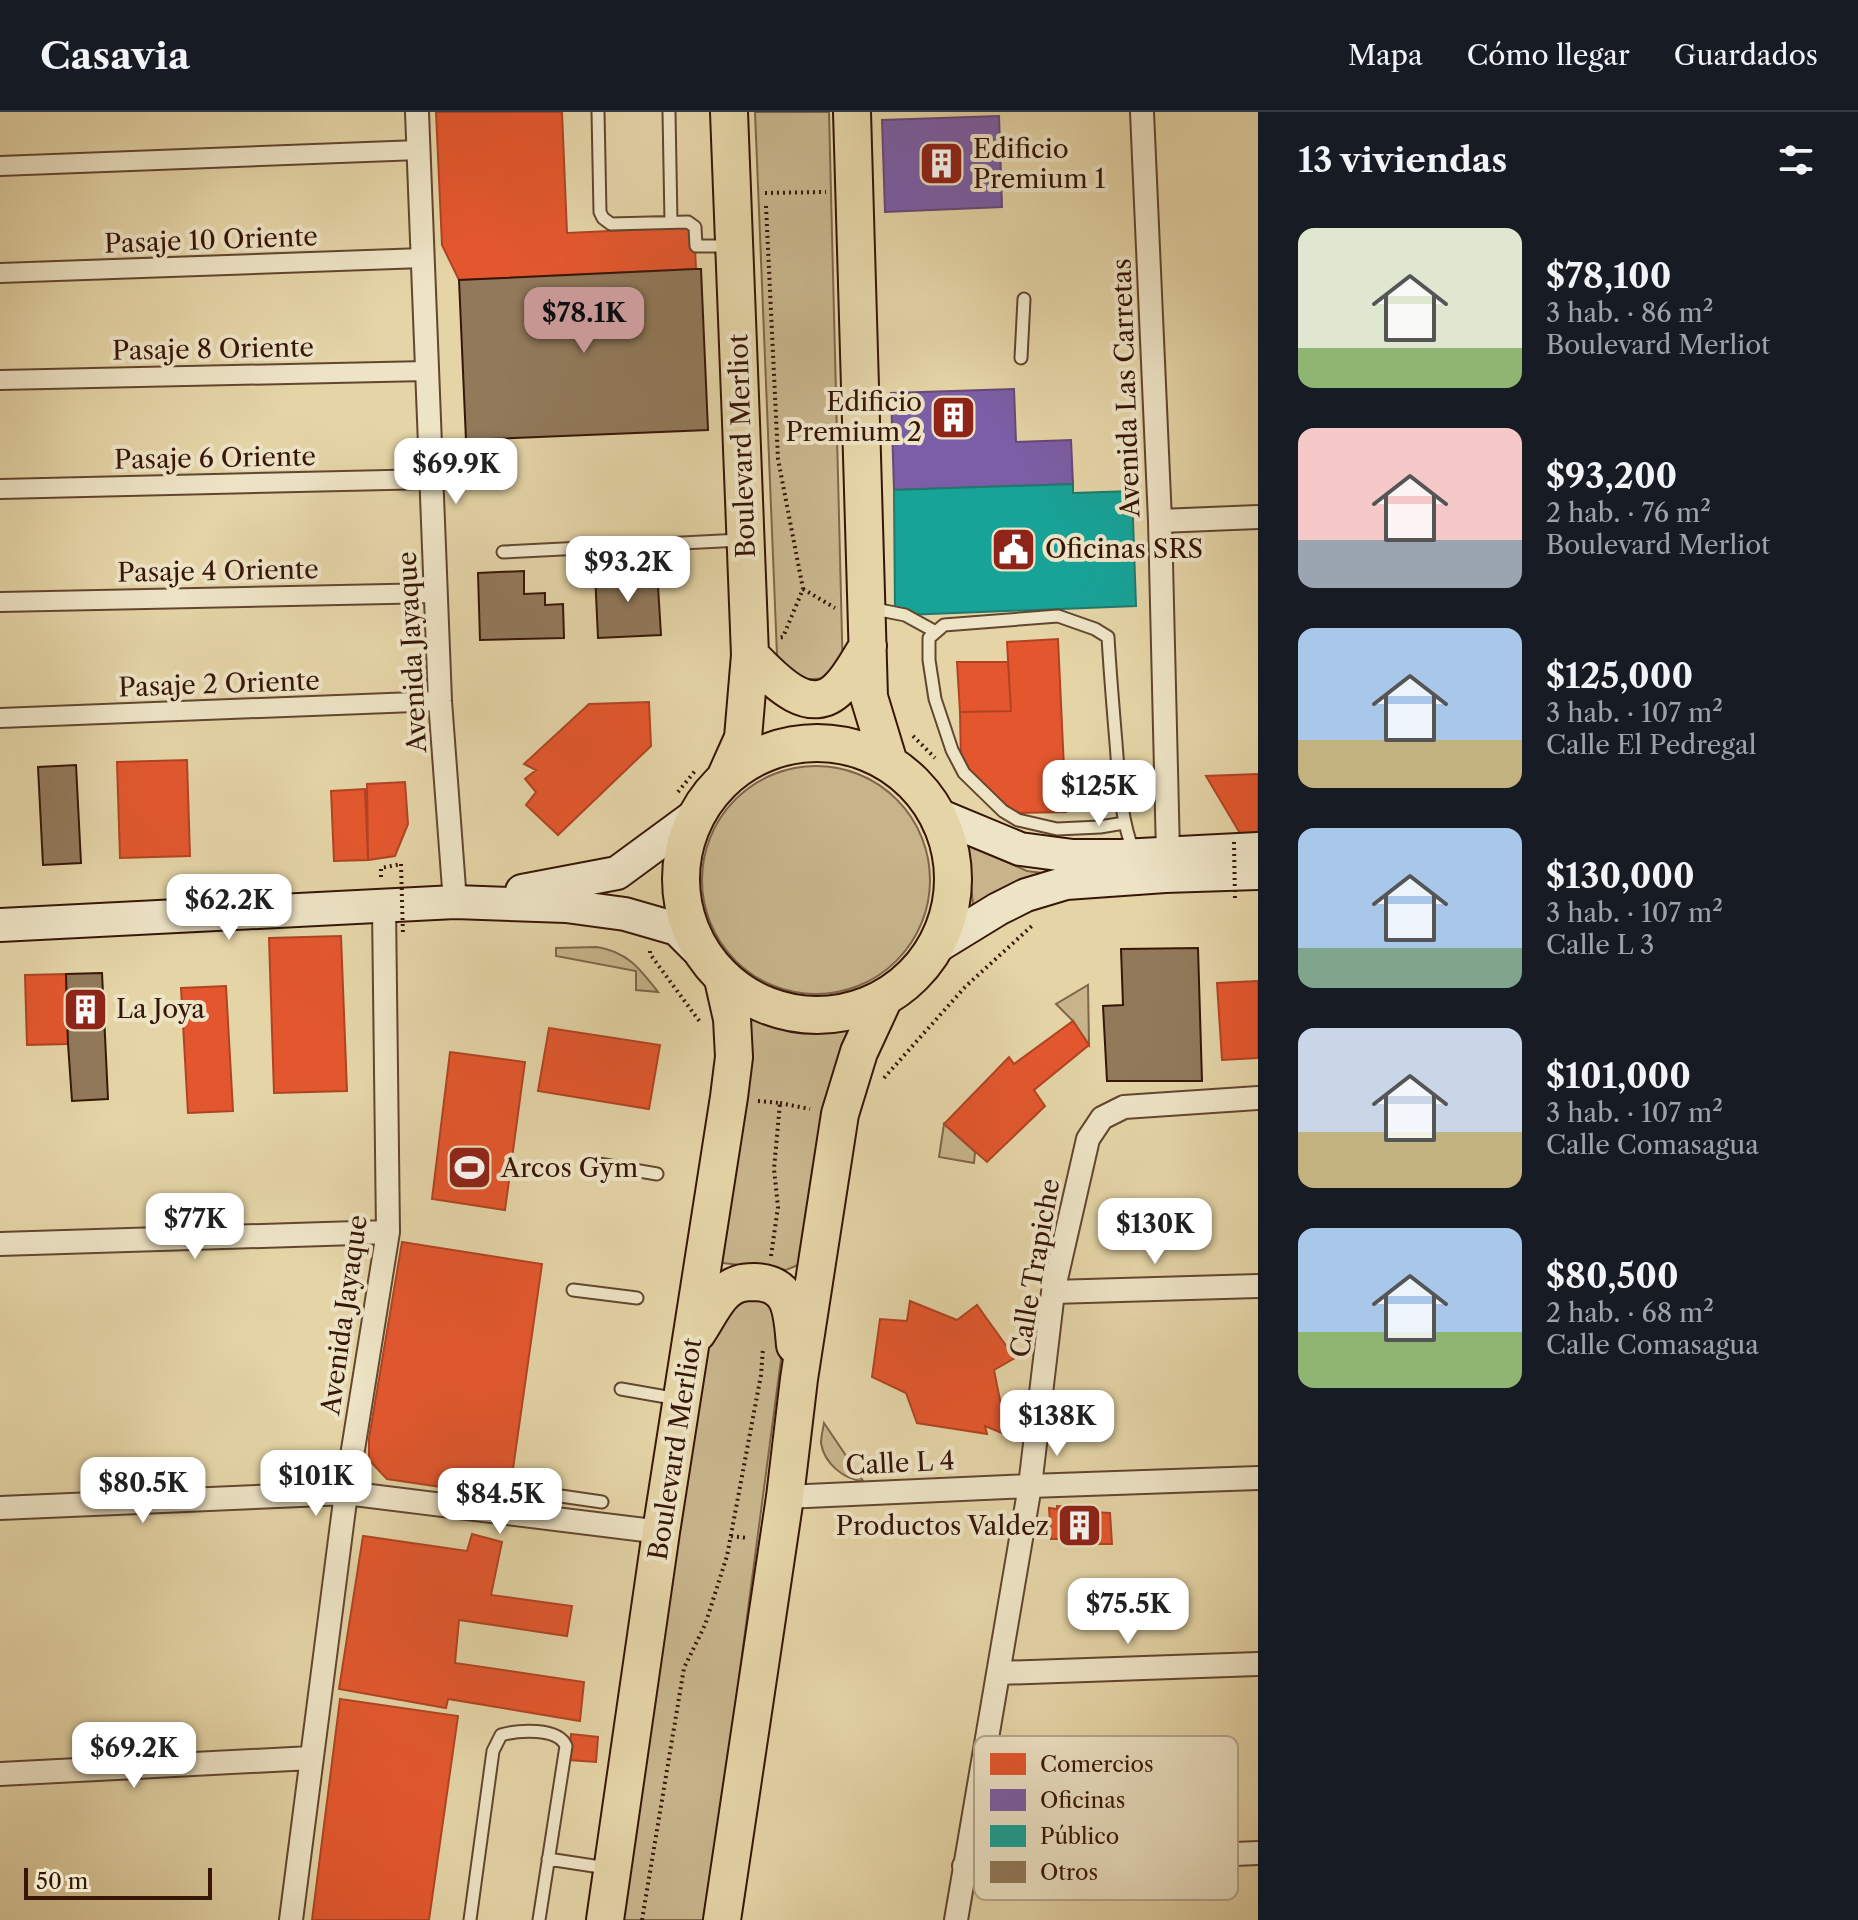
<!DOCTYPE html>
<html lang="es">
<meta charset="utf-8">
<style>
body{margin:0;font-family:"Libre Caslon Text",serif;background:#20242c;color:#f1f3f6;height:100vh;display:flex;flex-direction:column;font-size:30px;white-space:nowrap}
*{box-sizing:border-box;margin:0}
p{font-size:26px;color:#9ea1a6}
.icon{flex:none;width:44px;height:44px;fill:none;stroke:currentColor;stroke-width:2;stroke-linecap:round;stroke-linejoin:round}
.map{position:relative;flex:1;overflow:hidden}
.panel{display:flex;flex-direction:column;background:#171b24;width:600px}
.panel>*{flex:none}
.scale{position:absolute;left:24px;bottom:20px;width:188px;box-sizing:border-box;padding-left:8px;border:4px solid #371607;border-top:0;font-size:22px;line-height:28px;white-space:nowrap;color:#371607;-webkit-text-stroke:6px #ede3c5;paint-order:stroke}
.price{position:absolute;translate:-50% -68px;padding:0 18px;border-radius:16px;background:#fff;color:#222;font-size:26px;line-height:52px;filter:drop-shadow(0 2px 4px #0008)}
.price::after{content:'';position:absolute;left:50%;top:48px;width:24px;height:18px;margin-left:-12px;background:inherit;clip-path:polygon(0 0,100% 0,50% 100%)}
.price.current{background:#c59692;color:#111}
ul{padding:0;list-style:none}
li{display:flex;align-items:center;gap:24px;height:200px;padding:0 40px}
li span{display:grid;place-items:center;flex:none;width:224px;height:160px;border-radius:16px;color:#555}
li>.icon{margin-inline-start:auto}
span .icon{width:96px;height:96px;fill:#fffc;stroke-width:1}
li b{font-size:34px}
h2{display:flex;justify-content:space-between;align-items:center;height:96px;padding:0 40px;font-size:34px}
header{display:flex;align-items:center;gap:48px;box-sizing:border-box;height:112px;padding:0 40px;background:#171b24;border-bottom:2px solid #363941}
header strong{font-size:38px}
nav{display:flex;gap:44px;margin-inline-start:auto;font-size:28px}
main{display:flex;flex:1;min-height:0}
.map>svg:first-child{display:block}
</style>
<header>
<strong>Casavia</strong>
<nav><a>Mapa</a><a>Cómo llegar</a><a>Guardados</a></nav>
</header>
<main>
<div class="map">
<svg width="1258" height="1808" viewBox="0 0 1258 1808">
<rect width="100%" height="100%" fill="#e4d4a6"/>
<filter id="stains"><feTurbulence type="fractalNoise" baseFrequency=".0025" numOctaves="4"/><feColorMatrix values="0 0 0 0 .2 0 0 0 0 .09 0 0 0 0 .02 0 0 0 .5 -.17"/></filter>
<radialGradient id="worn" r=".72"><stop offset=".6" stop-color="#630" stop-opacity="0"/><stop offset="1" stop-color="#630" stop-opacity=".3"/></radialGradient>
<!-- green -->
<path fill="#c7b48b" stroke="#7f6549" stroke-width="2" d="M755,0h74l14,566 -65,2z
M702 768a114 114 0 1 1 228 0a114 114 0 1 1-228 0Z
M967,732l60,27 39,5 -92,39z
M597,835c31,5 43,22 61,45l-22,-2v-19l-80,-15v-8z
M1088,873l1,60 -16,-24 -17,-17z
M743,901l54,18 66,-16 -60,248 -17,7 -63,-7 -4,-9z
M944,1012l31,28 -1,11 -35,-6z
M759,1174l28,28 -80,606h-89l95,-603z
M824,1311l39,58c-19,-1 -39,-18 -42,-38 0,-6 2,-14 3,-20z"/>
<!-- shops -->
<path fill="#e4572e" stroke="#b04422" stroke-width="2" d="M436,0h126l5,121 127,-6 2,42 -237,11 -17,-35z
M1058,527l8,173 -55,1 -50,-50 -1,-51 51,-1 -4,-69z
M957,550h51l3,49 -51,1z
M649,590l2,44 -93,89 -32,-30 10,-13 -11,-13 11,-9 -12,-6 65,-60z
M187,648l3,96 -70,2 -3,-96z
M1258,662v66h-14l-38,-64z
M405,670l3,42 -13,32 -27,4 -1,-76z
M365,677l3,71 -34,1 -3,-70z
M341,824l6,155 -73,2 -5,-155z
M66,862l2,70 -41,1 -2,-70z
M1258,869v77l-36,2 -5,-77z
M226,874l7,125 -45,2 -7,-125z
M1073,909l16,24 -55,45 11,16 -58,56 -43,-38 65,-67 5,7z
M549,916l111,17 -11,64 -111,-18z
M450,940l75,10 -20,148 -73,-11z
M402,1130l140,22 -33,233 -122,-18 -18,-19v-22z
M910,1189l47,19 20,-15 10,14 28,39 -21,12 13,65 -22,-9 2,8 -70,-11 -11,-30 -34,-16 8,-58 27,2z
M1057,1394l13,1 1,4 39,2 2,31h-47v-5h-14l-2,-31 8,1z
M472,1422l30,8 -11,53 81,11 -5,30 -108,-16 -4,43 129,19 -4,39 -132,-22 -2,9 -107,-19 24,-153 104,15z
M340,1587l118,17 -29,204h-117z
M571,1622l27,3 -2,25 -28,-2z"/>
<!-- offices -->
<path fill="#7b5ea7" stroke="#674877" stroke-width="2" d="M999,4l3,91 -117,5 -3,-92z
M1014,277l2,53 55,-2 2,44 -179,6 -3,-97z"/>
<!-- public -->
<path fill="#17a398" stroke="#21796c" stroke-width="2" d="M1073,372v9l59,-2 4,115 -231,9 -10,-2 -1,-123z"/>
<!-- building -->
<path fill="#91795a" stroke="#371607" stroke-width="2" d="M696,157h5l7,161 -242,10 -7,-160z
M657,458l4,65 -63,3 -3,-65z
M524,459v23l21,-1v12l18,-1 1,34 -84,2 -2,-67z
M76,653l5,98 -38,2 -5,-98z
M1198,836l4,133h-95l-4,-75 20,-1 -2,-56z
M102,861l6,126 -36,2 -4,-57 -2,-70z"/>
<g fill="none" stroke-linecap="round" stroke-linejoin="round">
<defs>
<path id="service" d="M598,0l2,100 3,6 8,6 77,-2 7,5 1,19h35
M669,0l2,110
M1021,246l3,-59
M503,440l238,-12
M870,496l35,7 31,17
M1124,711l-24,4 -43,2 -39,-9 -15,-9 -39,-38 -12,-23 -17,-51 -6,-39v-22l15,-13 114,-9 37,13 13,8c2,35 5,70 8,106 3,37 4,74 18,110
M593,1051l64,11
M573,1178l64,8
M621,1277l57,10
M536,1405l4,-24 62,9
M548,1747l59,9
M470,1808l23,-169 8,-16c17,-5 57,-8 65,11l-27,174"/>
<path id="pedestrian" d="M0,54l419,-16
M0,161l423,-15
M0,268l427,-9
M0,377l432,-10
M0,490l437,-9
M0,606l440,-17"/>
<path id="minor" d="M417,0l23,589 15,201
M1142,0l18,409 8,332
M1160,409l98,-4
M0,1132l388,-12
M1053,1180l205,-6
M785,1385l245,-11 228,-8
M0,1396l346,-15 315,39
M999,1561l259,-9
M0,1662l311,-16
M964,1754l294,-13
M291,1808l55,-427 42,-261 -4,-325
M956,1808l74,-434 23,-194 35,-153 14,-21 22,-11 134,-9"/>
<path id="secondary" d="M938,703l82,34 53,7h48l137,-7
M522,779l95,-18 79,-58
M0,813l455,-23 111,4 59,8 52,15 27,27
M936,835l62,-38 28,-14 40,-12 99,-7 93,-3"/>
<path id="primary" d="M852,0l17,585 20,66
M750,543c21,21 58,65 89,33 12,-12 20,-29 29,-42
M681 767a136 136 0 1 1 272 0a136 136 0 1 1-272 0Z
M726,664l17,-38 7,-83 -21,-543
M697,1221c9,-13 17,-31 28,-41 9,-8 17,-10 29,-10 39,1 38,32 41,63
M605,1808l56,-388 68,-435 5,-40 -2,-38 -9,-40
M722,1808l63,-423 14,-118 41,-265 19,-62 25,-54"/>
</defs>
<!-- service casing -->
<use href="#service" stroke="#62462f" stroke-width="15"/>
<!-- pedestrian casing -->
<use href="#pedestrian" stroke="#62462f" stroke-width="22"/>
<!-- minor casing -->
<use href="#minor" stroke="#62462f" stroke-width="26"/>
<!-- secondary casing -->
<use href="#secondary" stroke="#371607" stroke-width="36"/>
<!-- primary casing -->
<use href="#primary" stroke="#371607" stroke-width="40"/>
<!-- path -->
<path stroke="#371607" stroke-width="4" stroke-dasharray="2 4" stroke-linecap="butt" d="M765,81l61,-1
M766,94l12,253 25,130 -20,48 -5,1
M803,477l32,19
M913,624l22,22
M678,680l17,-21
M381,765v-9l20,-4
M650,839v3l50,68
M884,966l81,-91 69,-63
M758,989l22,2 -6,66 4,38 -7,49
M780,991l30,6
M731,1424l17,2
M642,1808l42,-252 21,-43 22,-69 34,-181 2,-27"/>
<!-- service -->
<use href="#service" stroke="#ede3c5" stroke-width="11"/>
<!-- pedestrian -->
<use href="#pedestrian" stroke="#ede3c5" stroke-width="18"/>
<!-- minor -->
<use href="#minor" stroke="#ede3c5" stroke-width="22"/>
<!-- secondary -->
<use href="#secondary" stroke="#ede3c5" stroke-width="32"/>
<!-- primary -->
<use href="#primary" stroke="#e4d4a6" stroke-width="36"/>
<!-- path-bridge -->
<path stroke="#371607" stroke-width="4" stroke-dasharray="2 4" stroke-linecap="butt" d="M1234,730l1,60
M401,752l2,72"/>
</g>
<!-- icons -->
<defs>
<symbol id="building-square" viewBox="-11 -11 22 22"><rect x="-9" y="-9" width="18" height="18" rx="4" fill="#8f2418" stroke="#ede3c5"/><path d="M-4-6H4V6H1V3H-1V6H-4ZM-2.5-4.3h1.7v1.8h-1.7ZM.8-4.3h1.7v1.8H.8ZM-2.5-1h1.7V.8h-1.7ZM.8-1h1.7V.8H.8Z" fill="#fff"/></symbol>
<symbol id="civic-square" viewBox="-11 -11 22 22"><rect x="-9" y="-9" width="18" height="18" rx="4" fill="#8f2418" stroke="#ede3c5"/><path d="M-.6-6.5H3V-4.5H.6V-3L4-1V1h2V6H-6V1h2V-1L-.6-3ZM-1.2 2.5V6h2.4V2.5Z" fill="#fff"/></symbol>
<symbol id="stadium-square" viewBox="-11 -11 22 22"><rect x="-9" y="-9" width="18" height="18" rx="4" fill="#8f2418" stroke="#ede3c5"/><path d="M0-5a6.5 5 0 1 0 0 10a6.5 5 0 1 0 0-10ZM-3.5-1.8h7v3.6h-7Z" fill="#fff"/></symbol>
</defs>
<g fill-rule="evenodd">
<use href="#building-square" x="916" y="26" width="51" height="51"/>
<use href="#building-square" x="928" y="280" width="51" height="51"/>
<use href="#civic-square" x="988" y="412" width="51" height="51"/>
<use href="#building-square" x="60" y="872" width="51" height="51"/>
<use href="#stadium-square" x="444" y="1030" width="51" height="51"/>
<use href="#building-square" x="1054" y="1388" width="51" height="51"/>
</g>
<g text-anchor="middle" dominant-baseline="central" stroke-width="8" stroke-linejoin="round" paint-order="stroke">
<!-- poi labels -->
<g font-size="26" fill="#371607" stroke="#ede3c5" text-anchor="start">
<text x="973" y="37">Edificio<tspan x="973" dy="30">Premium 1</tspan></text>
<text x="922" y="290" text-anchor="end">Edificio<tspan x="922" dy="30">Premium 2</tspan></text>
<text x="1045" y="437">Oficinas SRS</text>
<text x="116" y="897">La Joya</text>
<text x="501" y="1056">Arcos Gym</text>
<text x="1049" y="1414" text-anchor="end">Productos Valdez</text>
</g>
<!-- street labels -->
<g font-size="26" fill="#371607" stroke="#ede3c5">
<text transform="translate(211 128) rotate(-2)">Pasaje 10 Oriente</text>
<text transform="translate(213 237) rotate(-1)">Pasaje 8 Oriente</text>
<text transform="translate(1126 276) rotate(-92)">Avenida Las Carretas</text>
<text transform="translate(742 334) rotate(-92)">Boulevard Merliot</text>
<text transform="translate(215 346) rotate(-1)">Pasaje 6 Oriente</text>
<text transform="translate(218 459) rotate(-1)">Pasaje 4 Oriente</text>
<text transform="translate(412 540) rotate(-93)">Avenida Jayaque</text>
<text transform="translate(219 572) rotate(-2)">Pasaje 2 Oriente</text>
<text transform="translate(1035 1156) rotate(-80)">Calle Trapiche</text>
<text transform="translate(344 1203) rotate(-82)">Avenida Jayaque</text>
<text transform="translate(675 1337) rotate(-81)">Boulevard Merliot</text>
<text transform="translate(900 1351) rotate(-3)">Calle L 4</text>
</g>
</g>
<!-- legend -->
<rect x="974" y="1624" width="264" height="164" rx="12" fill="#ede3c5" stroke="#b6a68c" stroke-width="2"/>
<rect x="990" y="1641" width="36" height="22" fill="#e4572e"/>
<rect x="990" y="1677" width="36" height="22" fill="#7b5ea7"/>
<rect x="990" y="1713" width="36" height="22" fill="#17a398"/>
<rect x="990" y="1749" width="36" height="22" fill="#91795a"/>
<g font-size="22" fill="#371607">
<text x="1040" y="1660">Comercios</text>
<text x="1040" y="1696">Oficinas</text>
<text x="1040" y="1732">Público</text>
<text x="1040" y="1768">Otros</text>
</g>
<rect width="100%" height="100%" filter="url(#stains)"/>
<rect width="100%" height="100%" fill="url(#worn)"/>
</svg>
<div class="scale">50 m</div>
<b class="price current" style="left:584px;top:243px">$78.1K</b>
<b class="price" style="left:456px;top:394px">$69.9K</b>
<b class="price" style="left:628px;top:492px">$93.2K</b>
<b class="price" style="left:1099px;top:716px">$125K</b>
<b class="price" style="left:229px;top:830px">$62.2K</b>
<b class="price" style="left:195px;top:1149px">$77K</b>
<b class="price" style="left:1155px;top:1154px">$130K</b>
<b class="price" style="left:1057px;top:1346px">$138K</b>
<b class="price" style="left:316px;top:1406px">$101K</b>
<b class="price" style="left:143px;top:1413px">$80.5K</b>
<b class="price" style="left:500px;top:1424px">$84.5K</b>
<b class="price" style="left:1128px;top:1534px">$75.5K</b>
<b class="price" style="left:134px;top:1678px">$69.2K</b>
</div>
<section class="panel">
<h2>13 viviendas<svg class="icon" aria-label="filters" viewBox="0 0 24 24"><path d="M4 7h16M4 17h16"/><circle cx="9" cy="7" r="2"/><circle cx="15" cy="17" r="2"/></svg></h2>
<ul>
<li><span style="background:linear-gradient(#dfe7d0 75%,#8fb573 0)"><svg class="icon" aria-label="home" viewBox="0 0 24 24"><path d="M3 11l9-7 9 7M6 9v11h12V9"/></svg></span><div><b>$78,100</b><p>3 hab. · 86 m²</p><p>Boulevard Merliot</p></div></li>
<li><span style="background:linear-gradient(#f6c9c9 70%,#9aa5b1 0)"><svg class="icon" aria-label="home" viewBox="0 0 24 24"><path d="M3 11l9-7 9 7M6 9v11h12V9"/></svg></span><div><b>$93,200</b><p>2 hab. · 76 m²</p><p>Boulevard Merliot</p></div></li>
<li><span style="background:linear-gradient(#a9c7e8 70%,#c2b280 0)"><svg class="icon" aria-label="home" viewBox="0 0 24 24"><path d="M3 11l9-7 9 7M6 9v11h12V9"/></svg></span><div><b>$125,000</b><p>3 hab. · 107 m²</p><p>Calle El Pedregal</p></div></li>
<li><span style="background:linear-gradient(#a9c7e8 75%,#7fa58c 0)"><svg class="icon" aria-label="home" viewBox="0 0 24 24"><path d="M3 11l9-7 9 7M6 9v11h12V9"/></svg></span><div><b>$130,000</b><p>3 hab. · 107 m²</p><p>Calle L 3</p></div></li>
<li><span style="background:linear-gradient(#c9d6e8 65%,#c2b280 0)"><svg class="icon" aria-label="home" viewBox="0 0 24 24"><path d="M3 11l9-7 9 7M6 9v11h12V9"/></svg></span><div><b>$101,000</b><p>3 hab. · 107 m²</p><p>Calle Comasagua</p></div></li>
<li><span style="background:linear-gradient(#a9c7e8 65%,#8fb573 0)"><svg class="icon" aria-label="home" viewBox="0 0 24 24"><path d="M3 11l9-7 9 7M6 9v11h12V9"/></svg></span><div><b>$80,500</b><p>2 hab. · 68 m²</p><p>Calle Comasagua</p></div></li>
</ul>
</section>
</main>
